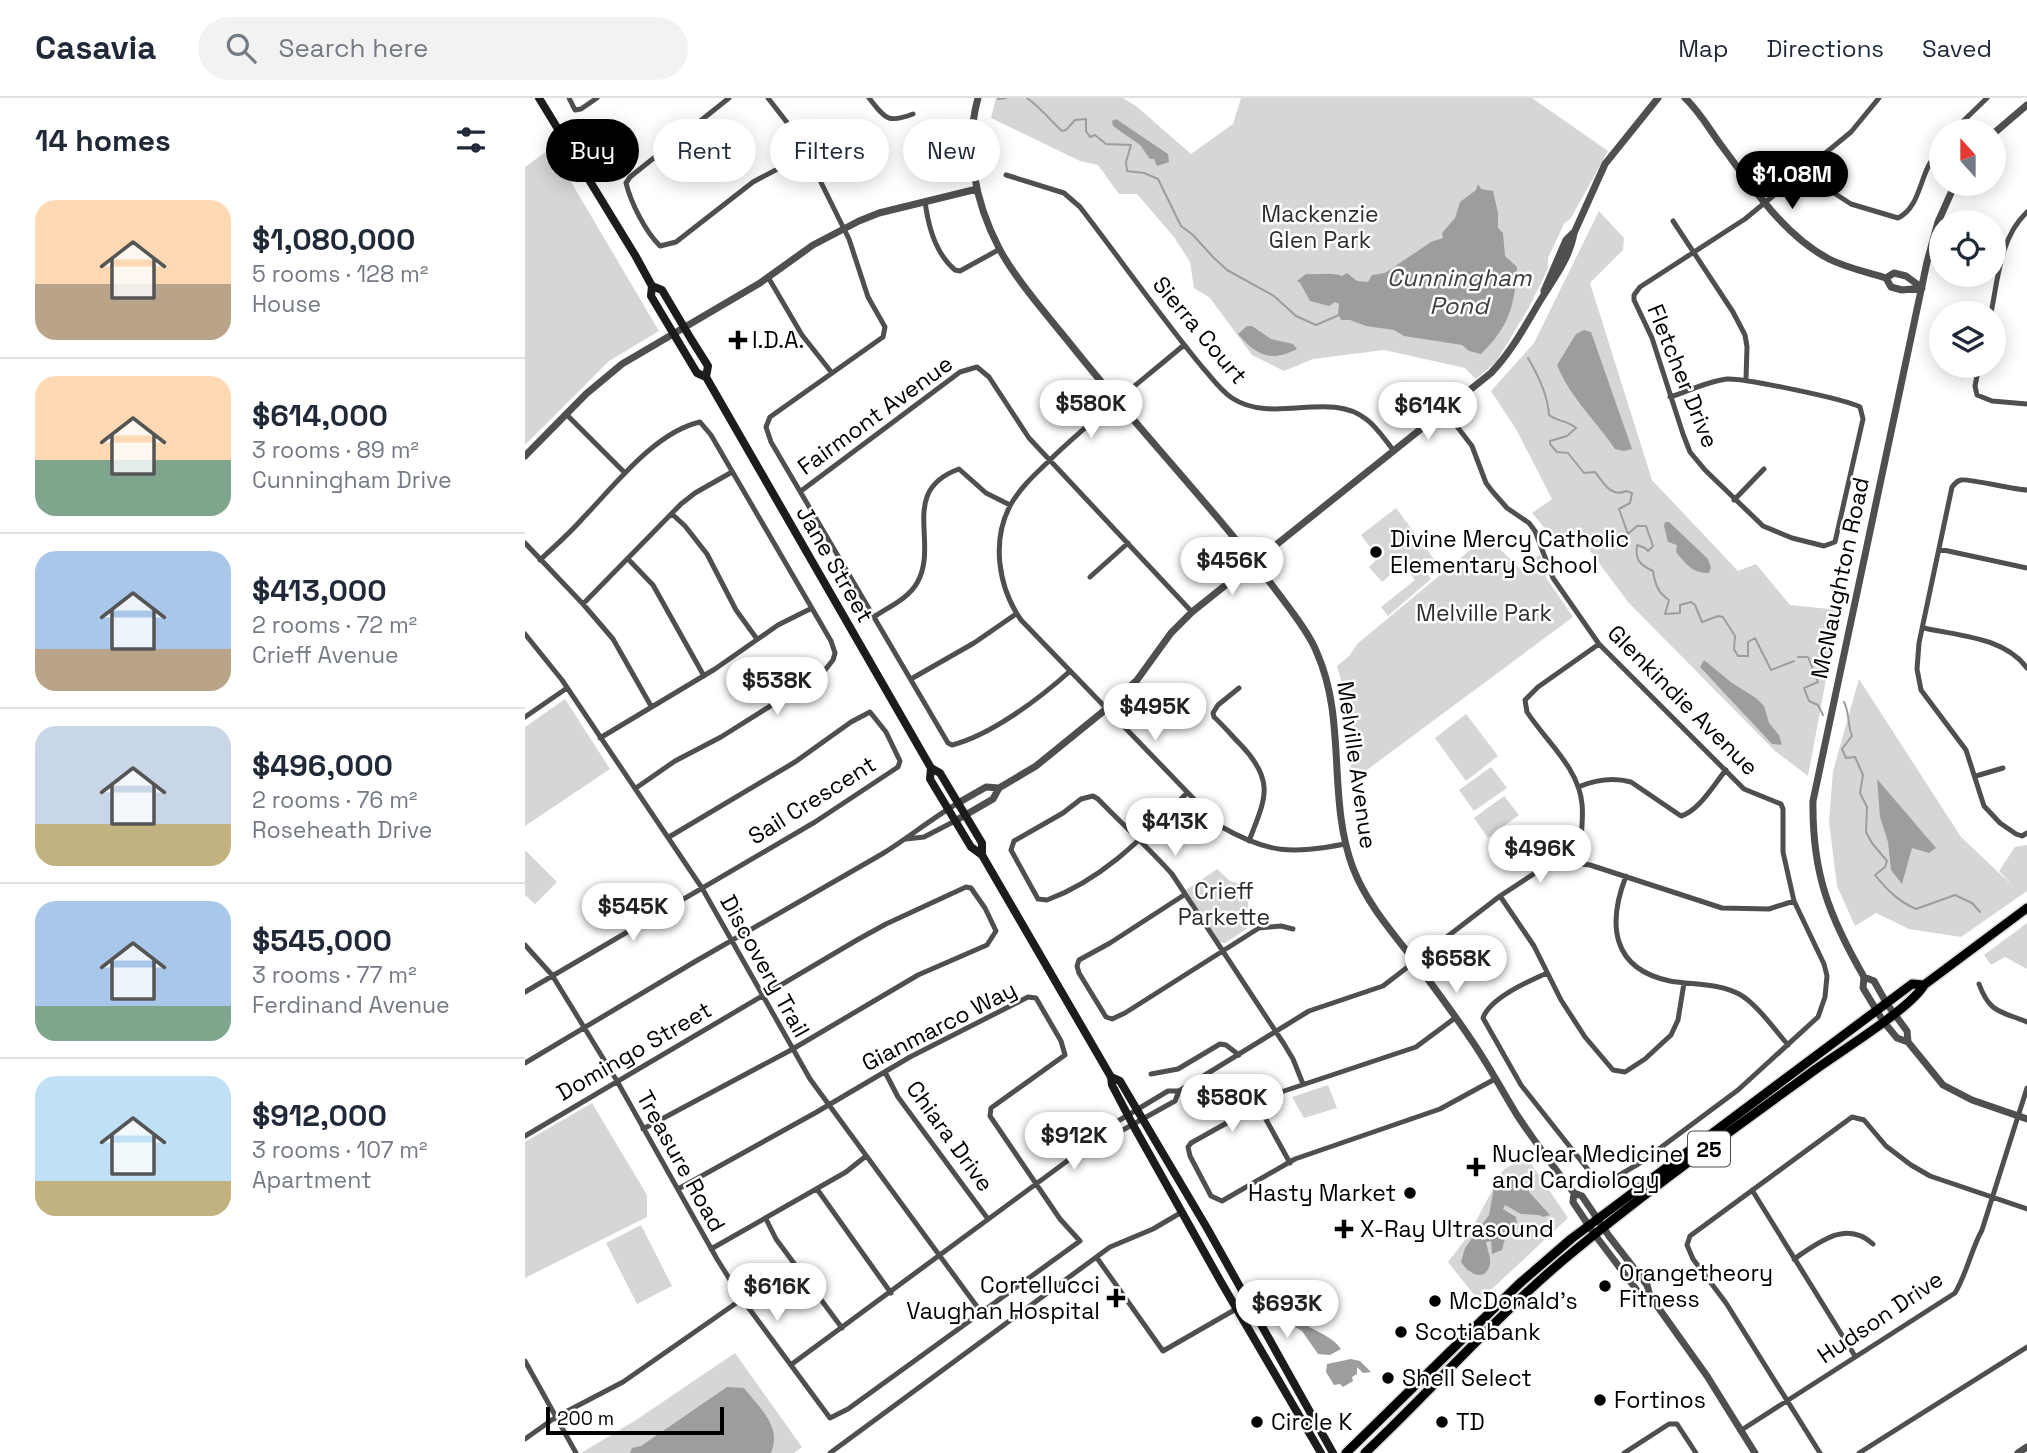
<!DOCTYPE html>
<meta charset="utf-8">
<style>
body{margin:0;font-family:"Space Grotesk",sans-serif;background:#f2f2f3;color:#1f2937;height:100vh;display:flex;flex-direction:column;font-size:26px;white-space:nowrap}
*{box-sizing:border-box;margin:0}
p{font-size:23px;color:#747a83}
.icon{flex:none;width:38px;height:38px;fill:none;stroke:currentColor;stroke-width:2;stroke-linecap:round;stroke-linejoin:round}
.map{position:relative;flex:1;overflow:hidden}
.sheet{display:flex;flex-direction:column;background:#fff;width:525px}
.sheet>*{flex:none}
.guide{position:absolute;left:21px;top:21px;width:665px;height:63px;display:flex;gap:14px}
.needle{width:46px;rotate:339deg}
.buttons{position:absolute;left:1404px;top:21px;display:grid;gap:14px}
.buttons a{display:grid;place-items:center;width:77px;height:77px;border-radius:50%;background:#fff;box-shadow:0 4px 18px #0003;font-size:35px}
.scale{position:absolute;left:21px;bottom:18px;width:178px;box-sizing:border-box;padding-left:7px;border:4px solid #000;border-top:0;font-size:19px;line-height:24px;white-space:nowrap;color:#000;-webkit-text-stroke:5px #fff;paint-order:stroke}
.price{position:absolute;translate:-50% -60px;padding:0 16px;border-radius:24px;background:#fff;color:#222;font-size:23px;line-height:46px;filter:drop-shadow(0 2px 4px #0008)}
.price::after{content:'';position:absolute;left:50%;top:42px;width:21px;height:16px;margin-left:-10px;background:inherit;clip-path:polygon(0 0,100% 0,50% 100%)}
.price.selected{background:#000;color:#fff}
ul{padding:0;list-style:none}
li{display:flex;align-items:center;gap:21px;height:175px;padding:0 35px}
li+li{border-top:2px solid #e0e1e3}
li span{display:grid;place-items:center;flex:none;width:196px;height:140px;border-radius:21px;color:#555}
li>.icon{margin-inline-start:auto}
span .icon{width:84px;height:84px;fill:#fffc;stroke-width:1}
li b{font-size:30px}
h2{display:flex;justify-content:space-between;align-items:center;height:84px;padding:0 35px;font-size:30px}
.pill{padding:0 24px;border-radius:32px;background:#fff;box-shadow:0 4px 18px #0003;font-size:24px;line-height:63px}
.pill.selected{background:#000;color:#fff}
header{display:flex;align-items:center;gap:42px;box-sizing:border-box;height:98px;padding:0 35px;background:#fff;border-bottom:2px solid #e0e1e3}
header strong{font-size:33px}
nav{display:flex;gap:38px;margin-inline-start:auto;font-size:24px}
.search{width:490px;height:63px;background:#f2f2f3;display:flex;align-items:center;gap:18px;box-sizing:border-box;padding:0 24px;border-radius:38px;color:#747a83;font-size:26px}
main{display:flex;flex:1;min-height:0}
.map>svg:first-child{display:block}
</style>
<header>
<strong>Casavia</strong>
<div class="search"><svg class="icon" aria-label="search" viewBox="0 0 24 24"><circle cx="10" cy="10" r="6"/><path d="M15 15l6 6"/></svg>Search here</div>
<nav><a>Map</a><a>Directions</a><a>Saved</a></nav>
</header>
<main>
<section class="sheet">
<h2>14 homes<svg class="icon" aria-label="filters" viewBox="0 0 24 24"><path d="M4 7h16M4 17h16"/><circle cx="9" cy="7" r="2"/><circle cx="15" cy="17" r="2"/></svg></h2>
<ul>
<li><span style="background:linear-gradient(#ffd9b3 60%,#b9a48a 0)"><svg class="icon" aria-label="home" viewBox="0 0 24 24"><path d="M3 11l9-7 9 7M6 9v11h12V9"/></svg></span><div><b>$1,080,000</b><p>5 rooms · 128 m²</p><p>House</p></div></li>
<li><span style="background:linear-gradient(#ffd9b3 60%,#7fa58c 0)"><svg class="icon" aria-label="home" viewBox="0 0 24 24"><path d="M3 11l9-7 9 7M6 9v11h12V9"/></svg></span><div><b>$614,000</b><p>3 rooms · 89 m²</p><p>Cunningham Drive</p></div></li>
<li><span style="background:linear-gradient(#a9c7e8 70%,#b9a48a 0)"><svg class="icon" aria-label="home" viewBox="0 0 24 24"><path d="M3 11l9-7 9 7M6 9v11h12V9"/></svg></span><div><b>$413,000</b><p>2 rooms · 72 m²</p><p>Crieff Avenue</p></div></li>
<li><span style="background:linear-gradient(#c9d6e8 70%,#c2b280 0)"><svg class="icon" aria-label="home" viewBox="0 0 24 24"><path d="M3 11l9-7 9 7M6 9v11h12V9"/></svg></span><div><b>$496,000</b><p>2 rooms · 76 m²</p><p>Roseheath Drive</p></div></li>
<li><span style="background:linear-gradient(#a9c7e8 75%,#7fa58c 0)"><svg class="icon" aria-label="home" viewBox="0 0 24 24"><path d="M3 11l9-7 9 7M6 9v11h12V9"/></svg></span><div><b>$545,000</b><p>3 rooms · 77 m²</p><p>Ferdinand Avenue</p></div></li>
<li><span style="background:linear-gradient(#bfe0f5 75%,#c2b280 0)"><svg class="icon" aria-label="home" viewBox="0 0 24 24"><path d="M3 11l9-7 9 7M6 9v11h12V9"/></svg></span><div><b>$912,000</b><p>3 rooms · 107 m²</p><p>Apartment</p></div></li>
</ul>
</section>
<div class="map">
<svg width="1502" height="1355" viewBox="0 0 1502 1355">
<rect width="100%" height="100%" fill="#fff"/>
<!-- green -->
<path fill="#d6d6d6" d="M471,0h127l13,8 55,48 42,-30 8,-26h291l76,53 -37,67 -7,6 -16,34v11l-20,40 -32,53 -20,17 -11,-11 -81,-18 -71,9 -29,12 -32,-16 -42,-57 -16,-10 -4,-26 -16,-25 -37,-43h-18l-21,-29 -18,-4 -89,-43z
M26,50l108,183 -50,30 -84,84v-278z
M1074,113l25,27 -1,12 -33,33 62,197 86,91 18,-7 34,41 49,5 -31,166 -33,-25 -147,-149 -52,-70 -22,18 -11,-24 -11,-13 20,-14 -36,-70 -25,-38 43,-48z
M871,410l41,55 -11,9 5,7 -43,37 -7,-9 34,-27 -8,-10 -7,5 -5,-4 -13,11 -13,-15 9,-9 -17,-23z
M956,443l13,2 27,27 19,-16 7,25 26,38 -221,164 -7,-86 -8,-29 13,-11 7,-11z
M1334,581l102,158 53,50 -15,-16 16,-24 12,-2v46l-66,46 -52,-8 -33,-16 -21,13 -18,-40 -8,-64 4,-51z
M40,601l45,70 -85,57v-99z
M941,616l32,42 -32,25 -31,-43z
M966,669l16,21 -33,23 -15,-21z
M979,698l15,19 -31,23 -14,-20z
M0,752l32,32 -22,22 -10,-9z
M692,771l13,12 18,5v42l-23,15 -6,-1 -33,-52z
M1502,825v46l-22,-12 -14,8 -7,-10z
M803,987l9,23 -33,10 -12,-21z
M67,1005l55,92v22l-122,61v-136z
M1001,1058l42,62 -89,83 -31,-39 20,-26 35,-66z
M116,1127l31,61 -35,18 -31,-61z
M210,1255l67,94 -8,6h-213l55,-33z"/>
<!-- water -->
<path fill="#9d9d9d" d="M591,21l52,35 1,8 -12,4 -3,-7h-4l-10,-14 -27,-19 -1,-5z
M953,86l3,5 12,2 5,22v15l5,5 2,23 12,11c-2,38 -8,60 -36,87l-12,-3 -7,-6 -58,-9 -10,-6 -28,-4 -16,-6h-9l-3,-7 1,-9 -4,-2 -6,4 -19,-5 -10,-18 -3,-2 9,-7c13,1 24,-2 36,2l5,-3 10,8 11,1 4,-7 13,-2 46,-31 12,-4 -1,-5 13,-15 5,-16 16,-12z
M722,228h5l19,13 22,5 4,5c-27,14 -41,6 -59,-15z
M1059,232l7,2 41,117 -8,2 -9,-2c-19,-28 -46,-53 -58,-84l19,-31z
M1140,424h4l39,37 3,9 -2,5c-16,1 -24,-10 -33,-21l1,-7 -9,-3 -4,-16z
M1179,562l28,23 24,15 8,8 5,17 10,12 3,10 -10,-1 -72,-77z
M1352,681l59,69 -7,5 -17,-5 -10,36 -11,-14 -3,-28 -8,-25z
M988,1077l7,2 10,16 20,22 -7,2 -4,-2 -18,-1 -16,-9 -2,4 13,8 1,7 -10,7 -5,19 -10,4 -1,-13 -5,1c1,6 5,16 4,22 -5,20 -22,9 -29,-2l4,-14 24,-33 5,-28z
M778,1225c13,9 29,13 38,26l-11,6 -12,-1 -16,-23 -10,-6z
M826,1261l9,2 11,11 -8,1 -6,-6v7l-5,3 1,4 -10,6 -3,-3 -6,1 -8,-13 1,-8z
M202,1289l17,1c16,21 38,38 27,65h-141l2,-5 9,-2z"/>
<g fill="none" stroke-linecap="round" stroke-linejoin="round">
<!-- stream -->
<path stroke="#9d9d9d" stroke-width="2" d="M502,0c14,10 23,22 35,33l4,-1 9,-10 11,-1v12l4,6 5,-2 11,9 25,1 -5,17 1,9 17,2 14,6 23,47 12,9 19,21 15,14 47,26 22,20 20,9 23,-10
M473,1l8,-1
M1003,260c10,17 20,38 21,57 9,7 18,5 27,13l-9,8 -17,5v3l7,8 11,1 16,20 11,-1c9,11 16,26 31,19l6,2 -2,10 -11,6 9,25 9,-8h9l7,20 -5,5 -3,-3 -8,-3c-2,15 3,20 16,26 2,13 5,22 16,29l-4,14 15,-1v-8l11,-3 4,3 7,17 16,-6 5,1 12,19 -1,13 4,7h10v-14l7,-4 16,32 23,-9
M1273,559h10l10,25 -14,6 5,13 9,4 5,10
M1319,604c6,12 3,21 8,34l-10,13 4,9 9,-1 8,18 -3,18 7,14 -1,25 6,11 15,18 -2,6 -10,8c12,15 23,26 41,34l39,-14 17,8 8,9"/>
<defs>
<path id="primary" d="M821,1355l173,-169 52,-45 341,-255 12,1
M840,1355c72,-68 137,-144 214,-206 76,-62 157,-120 237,-178 25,-18 95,-61 108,-84l103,-77"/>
</defs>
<!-- primary casing -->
<use href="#primary" stroke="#dbdbdb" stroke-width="12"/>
<!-- minor -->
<path stroke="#4f4f4f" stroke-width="5" d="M44,0l6,12 6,-1 16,-11
M204,0l-99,79 -4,6c5,20 19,48 34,63l16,-4 77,-60 53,-28
M243,0l31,40 50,101 19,58 17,30 -2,10 -113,80 -4,10 5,15 177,301 4,2c39,-10 87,-46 117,-73
M344,0c16,20 18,26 44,16
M1428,33l34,-33
M1286,67l23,28 17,11 47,14c20,-9 22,-38 32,-55 3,-5 7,-10 11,-14
M481,77l58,18 16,14c41,53 80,109 123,161 10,11 17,22 29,30 41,27 97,-8 134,21 11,8 19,21 28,32
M400,103c3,25 11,53 30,69l5,1 40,-22
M1148,123l60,91 12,23 2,12 -1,32
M243,179l34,58 30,38
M1466,215c7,-34 9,-76 36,-101
M659,247c-44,37 -89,72 -130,111 -15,15 -32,29 -43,48 -20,36 -13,83 10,116l199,206c49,28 71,28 125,18
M1454,268l-4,20 2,9 15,6 35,3
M1145,299c19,-6 38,-16 57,-18 17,-1 118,20 133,28l3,12 -28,123 -11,4 -32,-8 -29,-12 -58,-56 -15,-18 -7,-18 -31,-96 -18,-38v-5l6,-8 105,-68 106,-87 28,-34
M920,313l27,35 14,37 6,8 15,17 22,15 6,8 18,47 46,66 145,145 37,15 2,5v43l11,49 30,63 3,12 -2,21 -7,20 -80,73 -98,73 -36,21 -7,-3 -76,-96 -38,-67c7,-20 46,-37 64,-45
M41,316l59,59
M1502,392c-13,0 -59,-12 -66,-10 -5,1 -6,4 -9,7l-33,156 -2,26 4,21 45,60 18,56 16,17 16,11 6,2 5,-3
M276,393l159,-119 17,-5 12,10 40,61 163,174
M1209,402l30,-31
M147,416l13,12 22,28 29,56 21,29
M0,445l58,61 30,35 38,67
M1414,451l88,19
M103,461l25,26 51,91
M15,462c15,-14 30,-27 43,-42 31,-32 72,-86 117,-96l11,13 120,206 4,12 -2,7 -8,10 -18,13 -86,54 -46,24 -39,27
M565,479l38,-34
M58,506l98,-100 14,-11 37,-21
M349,519c14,-10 34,-18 43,-34 23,-40 -19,-92 42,-114l27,24 24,12
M1399,530c35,8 80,9 103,40
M0,536l37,46 140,208 108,191 171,233
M386,581l63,-36 42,-29
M714,590l-21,17 -5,8 1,4c10,9 18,19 27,28 35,37 24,54 8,96
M0,619l42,-29
M75,640l115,-69 63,-44 34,-17
M1451,678l27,-8
M1053,689c17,-7 35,-10 53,-5l50,34c18,-5 33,-32 45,-46
M661,696c-41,41 -82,85 -139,106l-9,-1 -27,-49 3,-9 49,-28 18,-14 12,-3 5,3c24,25 51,49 74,75l112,170 9,15 10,25
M381,741l18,-2 31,-16
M1053,765c2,-19 6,-40 4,-59 -3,-36 -37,-64 -55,-92l-2,-12 13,-13 61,-43
M1101,778c-19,49 -14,93 44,105 23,4 48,2 69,13 17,9 36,36 49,51
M659,797l-74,48 -31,17 -2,6 2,7 27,44 6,2 13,-6 134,-85 22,-2 12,3
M975,798l34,50 27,54 24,37 28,33 12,2 20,-13 26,-24 7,-15 6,-37
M0,847l27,30 65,106 100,178 25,40 88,119 18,-9 232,-168 -20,-22 -70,-103 1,-8 74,-53 -4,-14 -25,-43 -8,-1 -118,60 -95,56 -137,76
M1454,886c11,30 22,27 48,38
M0,894l290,-170 83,-55 2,-6 -14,-29 -16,-20 -19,10 -56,40 -126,75
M930,920l-39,29 -132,44 -93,52 -3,4 2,9 21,40 11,5 73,-42 145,-50 55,-30
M0,965l171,-102 186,-107c26,-16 49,-35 76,-51
M360,974l13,25 90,122
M626,976l27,-5 42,-25 6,1 13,10
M733,1007l32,58
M0,1038l332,-196 29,-16 80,-37 5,1 14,20 11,23 -9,14 -69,30 -127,75 -148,79
M571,1041l7,2 72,-40 4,-10
M292,1091l74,104
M1227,1092l103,166
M241,1121l10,20 66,89
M186,1151l135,-77 20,-16
M572,1160l66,93 80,-46
M1269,1161c24,-16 52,-40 79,-15
M0,1263l51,92
M267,1266l286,-211 18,-14 2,-6 70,-42h11l130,-80 74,-25 117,-90 38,-25 13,-5 14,-4 25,3 132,43 47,1 25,-8
M1215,1333l215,-138c12,-20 16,-43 27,-63l45,-142
M0,1341l31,-22 67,-35 119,-83
M305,1355l280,-206 43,-18 29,-17
M1099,1355l45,-29h8l19,29
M1295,1355l-94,-150 -33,-44 -6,-14 3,-9 162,-119 12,3 22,26 25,19 19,11 97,33
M1334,1355l168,-106"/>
<!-- tertiary -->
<path stroke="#4f4f4f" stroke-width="7" d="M453,0c-14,50 -3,104 21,150 15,29 47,66 69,93 72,91 153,174 222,268 10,14 21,28 27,44 30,67 10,147 36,215 13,34 38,63 60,91 19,26 39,52 57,79 17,24 31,51 47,77 18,27 37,53 57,78l8,3 27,40 38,49 3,11 57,80 48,77
M1160,0c15,14 24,31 36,47 30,40 62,90 108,114 18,9 38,13 57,19l5,9 11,3 20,-2
M1468,36l34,-29
M1361,180l8,-5 12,3 15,11
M1019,193l22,-51 7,-7
M0,358l61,-62 36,-30 138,-81 53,-38 46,-24 20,-8 98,-24
M433,705l28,-16 13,1
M430,723l38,-22 6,-11 37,-22 69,-56 32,-30 34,-47 21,-21 299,-239c21,-22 34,-47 49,-72 13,-21 30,-43 34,-68l31,-69 53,-66
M1339,879l10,4 13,23 20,27 1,11 35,43 29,15 55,19
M1383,944l-11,-4 -14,-17 -20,-33 1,-11c-35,-61 -52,-104 -51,-176l114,-539 11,-40 17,-38
M1049,1095l-1,9 22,33 44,58 11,3
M1493,1355l9,-6"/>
<!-- secondary -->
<path stroke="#1c1c1c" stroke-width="8" d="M14,0l96,157 17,31 -1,10 46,77 9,4 225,391 9,5 42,70v12
M127,188l10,4 29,49 17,27 -2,11
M406,670l-1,11 41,68 11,8 129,222 1,8 21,40 88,157 100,171
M586,979l9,4 87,147 126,225"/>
<!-- primary -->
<use href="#primary" stroke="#000" stroke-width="9"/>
</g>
<!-- markers -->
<g fill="#000" stroke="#fff" stroke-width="2.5">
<path d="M209.5 231.5h7v7h7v7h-7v7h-7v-7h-7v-7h7z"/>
<circle cx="851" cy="454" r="7"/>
<path d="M947.5 1058.5h7v7h7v7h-7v7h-7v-7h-7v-7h7z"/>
<circle cx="885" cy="1095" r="7"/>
<path d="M815.5 1120.5h7v7h7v7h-7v7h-7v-7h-7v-7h7z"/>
<circle cx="1080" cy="1188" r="7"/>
<path d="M587.5 1189.5h7v7h7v7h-7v7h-7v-7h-7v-7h7z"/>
<circle cx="910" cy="1203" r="7"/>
<circle cx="876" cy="1234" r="7"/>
<circle cx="863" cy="1280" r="7"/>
<circle cx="1075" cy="1302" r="7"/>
<circle cx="732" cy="1324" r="7"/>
<circle cx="917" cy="1324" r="7"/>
</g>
<g text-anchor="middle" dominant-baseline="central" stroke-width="5" stroke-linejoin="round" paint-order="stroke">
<!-- shield labels -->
<rect fill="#fff" stroke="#4c4c4c" stroke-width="2" x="1163" y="1033.5" width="42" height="35" rx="5"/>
<g font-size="21" font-weight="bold" fill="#000">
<text x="1184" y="1051">25</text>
</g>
<!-- park labels -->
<g font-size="23" fill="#2d2d2d" stroke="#fff">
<text x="795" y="116">Mackenzie<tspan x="795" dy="26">Glen Park</tspan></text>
<text x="959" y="515">Melville Park</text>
<text x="699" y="793">Crieff<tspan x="699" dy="26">Parkette</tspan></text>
</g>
<!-- street labels -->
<g font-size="23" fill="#000" stroke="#fff">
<text transform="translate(675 232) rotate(50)">Sierra Court</text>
<text transform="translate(1158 278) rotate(68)">Fletcher Drive</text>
<text transform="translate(350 317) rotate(-36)">Fairmont Avenue</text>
<text transform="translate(310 466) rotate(60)">Jane Street</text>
<text transform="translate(1315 480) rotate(-78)">McNaughton Road</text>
<text transform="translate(1158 602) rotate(45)">Glenkindie Avenue</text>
<text transform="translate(832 667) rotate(82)">Melville Avenue</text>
<text transform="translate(287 702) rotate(-32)">Sail Crescent</text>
<text transform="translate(240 868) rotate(61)">Discovery Trail</text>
<text transform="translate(414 928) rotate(-27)">Gianmarco Way</text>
<text transform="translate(109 953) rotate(-30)">Domingo Street</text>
<text transform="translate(425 1038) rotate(54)">Chiara Drive</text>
<text transform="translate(156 1063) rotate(61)">Treasure Road</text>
<text transform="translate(1355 1219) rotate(-34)">Hudson Drive</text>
</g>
<!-- poi labels -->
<g font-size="23" fill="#000" stroke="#fff" text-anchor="start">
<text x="227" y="242">I.D.A.</text>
<text x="865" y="441">Divine Mercy Catholic<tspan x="865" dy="26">Elementary School</tspan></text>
<text x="967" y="1056">Nuclear Medicine<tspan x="967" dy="26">and Cardiology</tspan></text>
<text x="871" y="1095" text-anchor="end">Hasty Market</text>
<text x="835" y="1131">X-Ray Ultrasound</text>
<text x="1094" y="1175">Orangetheory<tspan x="1094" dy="26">Fitness</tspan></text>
<text x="575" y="1187" text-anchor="end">Cortellucci<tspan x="575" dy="26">Vaughan Hospital</tspan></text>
<text x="924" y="1203">McDonald's</text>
<text x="890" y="1234">Scotiabank</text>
<text x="877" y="1280">Shell Select</text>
<text x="1089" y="1302">Fortinos</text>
<text x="746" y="1324">Circle K</text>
<text x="931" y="1324">TD</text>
</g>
<!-- water labels -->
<g font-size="24" font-style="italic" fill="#3e3e3e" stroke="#fff">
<text x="934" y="179">Cunningham<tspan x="934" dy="28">Pond</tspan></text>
</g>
</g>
</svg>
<div class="buttons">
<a><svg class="needle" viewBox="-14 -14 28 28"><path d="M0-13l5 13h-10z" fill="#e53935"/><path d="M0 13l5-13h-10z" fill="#747a83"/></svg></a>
<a><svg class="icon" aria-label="locate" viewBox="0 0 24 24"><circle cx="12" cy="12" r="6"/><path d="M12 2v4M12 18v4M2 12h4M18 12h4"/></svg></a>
<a><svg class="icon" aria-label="layers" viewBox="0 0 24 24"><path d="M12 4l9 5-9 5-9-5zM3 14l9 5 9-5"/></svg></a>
</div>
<div class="scale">200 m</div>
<b class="price selected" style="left:1267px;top:113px">$1.08M</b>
<b class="price" style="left:566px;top:342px">$580K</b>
<b class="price" style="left:903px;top:344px">$614K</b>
<b class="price" style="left:707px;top:499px">$456K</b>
<b class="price" style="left:252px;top:619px">$538K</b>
<b class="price" style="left:630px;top:645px">$495K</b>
<b class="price" style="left:650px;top:760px">$413K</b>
<b class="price" style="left:1015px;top:787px">$496K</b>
<b class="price" style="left:108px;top:845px">$545K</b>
<b class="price" style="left:931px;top:897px">$658K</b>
<b class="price" style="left:707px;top:1036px">$580K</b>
<b class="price" style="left:549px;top:1074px">$912K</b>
<b class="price" style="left:252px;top:1225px">$616K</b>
<b class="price" style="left:762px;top:1242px">$693K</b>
<div class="guide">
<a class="pill selected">Buy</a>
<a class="pill">Rent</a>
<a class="pill">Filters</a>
<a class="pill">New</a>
</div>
</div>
</main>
